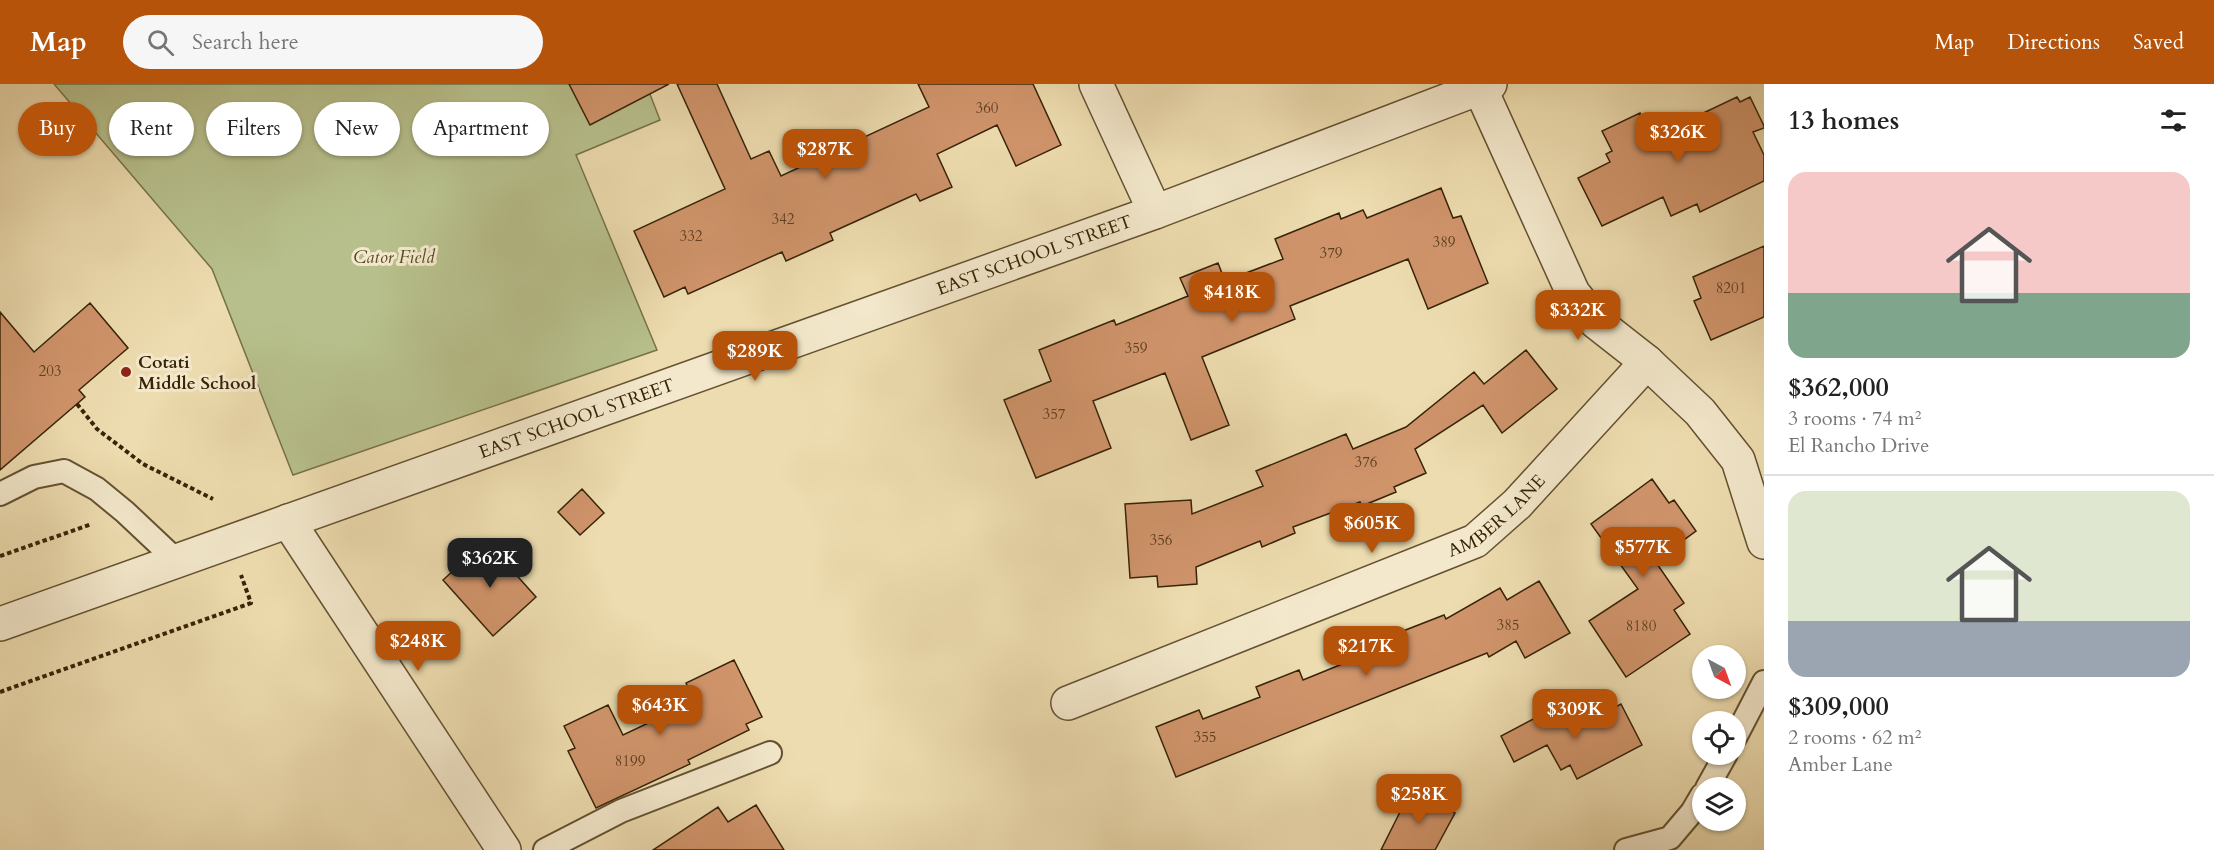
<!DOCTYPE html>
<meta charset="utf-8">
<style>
body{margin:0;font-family:Cardo,serif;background:#f6f6f6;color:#222;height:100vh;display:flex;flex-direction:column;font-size:22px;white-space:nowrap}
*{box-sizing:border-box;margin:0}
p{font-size:20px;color:#767676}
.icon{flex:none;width:33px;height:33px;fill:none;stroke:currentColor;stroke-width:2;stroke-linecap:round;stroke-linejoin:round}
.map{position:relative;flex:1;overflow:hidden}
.details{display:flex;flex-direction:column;background:#fff;width:450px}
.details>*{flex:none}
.hud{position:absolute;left:18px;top:18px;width:570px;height:54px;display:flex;gap:12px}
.needle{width:39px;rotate:139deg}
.fabs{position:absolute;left:1692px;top:561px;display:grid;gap:12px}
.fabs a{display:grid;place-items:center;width:54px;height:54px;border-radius:50%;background:#fff;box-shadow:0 2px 4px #0004;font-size:30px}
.price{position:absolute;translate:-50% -51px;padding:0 14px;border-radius:12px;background:#b45309;color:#fff;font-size:20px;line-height:39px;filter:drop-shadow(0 2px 3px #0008)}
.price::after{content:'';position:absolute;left:50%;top:36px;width:18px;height:14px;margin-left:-9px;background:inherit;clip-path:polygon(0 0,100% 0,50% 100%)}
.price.on{background:#222;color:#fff}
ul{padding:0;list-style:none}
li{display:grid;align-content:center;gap:12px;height:318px;padding:0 24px}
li+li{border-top:2px solid #e0e0e0}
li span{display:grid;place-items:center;height:186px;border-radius:18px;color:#555}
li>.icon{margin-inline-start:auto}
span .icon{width:108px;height:108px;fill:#fffc;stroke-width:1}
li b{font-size:26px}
h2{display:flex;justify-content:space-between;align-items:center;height:72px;padding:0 24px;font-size:26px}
.pill{padding:0 21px;border-radius:27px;background:#fff;box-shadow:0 2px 4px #0004;font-size:21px;line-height:54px}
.pill.on{background:#b45309;color:#fff}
header{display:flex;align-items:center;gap:36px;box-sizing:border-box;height:84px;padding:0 30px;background:#b45309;color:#fff}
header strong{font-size:28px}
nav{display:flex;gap:33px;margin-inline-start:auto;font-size:21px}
.search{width:420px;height:54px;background:#f6f6f6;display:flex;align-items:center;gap:15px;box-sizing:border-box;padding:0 21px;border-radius:33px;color:#767676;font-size:22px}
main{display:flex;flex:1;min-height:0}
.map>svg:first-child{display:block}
</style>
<header>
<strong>Map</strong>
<div class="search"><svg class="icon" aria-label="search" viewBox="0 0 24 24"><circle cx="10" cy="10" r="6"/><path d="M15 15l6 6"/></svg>Search here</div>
<nav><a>Map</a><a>Directions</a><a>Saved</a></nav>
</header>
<main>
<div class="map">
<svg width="1764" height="766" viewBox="0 0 1764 766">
<rect width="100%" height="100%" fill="#eddcaf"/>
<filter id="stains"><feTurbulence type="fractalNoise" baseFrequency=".00333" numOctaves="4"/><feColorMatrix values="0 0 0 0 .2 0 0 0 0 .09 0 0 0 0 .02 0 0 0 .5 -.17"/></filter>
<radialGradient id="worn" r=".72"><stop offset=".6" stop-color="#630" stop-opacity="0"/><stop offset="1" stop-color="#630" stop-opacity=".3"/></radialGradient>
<!-- green -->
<path fill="#b7c08c" stroke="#77724a" stroke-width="1.5" d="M54,0h592l14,36 -84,35 81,195 -364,125 -81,-206z"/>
<!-- building -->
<path fill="#d0946b" stroke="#372307" stroke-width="1.5" d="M569,0h100l-79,41z
M677,0h40l34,75 18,-8 12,25 148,-69 -11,-23h115l28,61 -45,21 -19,-41 -60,29 15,33 -32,14 -4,-7 -86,39 3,7 -47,21 -4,-9 -94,42 -3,-7 -21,10 -30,-66 91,-42z
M1737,13l3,5 10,-5 14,29v2l-11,4 11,23v26l-64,31 -3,-8 -26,12 -8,-19 -61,29 -24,-48 32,-16 -4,-8 6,-3 -10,-20 38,-18 13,24z
M1441,104l12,30 8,-2 27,67 -60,26 -20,-50 -118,47 5,13 -93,38 27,68 -38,15 -26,-67 -72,28 18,47 -75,30 -32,-78 47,-19 -12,-31 75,-30 2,5 72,-29 -8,-18 38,-15 7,18 58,-22 -8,-20 64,-26 2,6 22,-9 4,8z
M1764,162v71l-53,23 -17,-39 7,-3 -8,-21z
M90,219l38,45 -49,42 6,7 -85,73v-158l34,40z
M1526,266l31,39 -55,44 -19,-28 -68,44 11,24 -32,14 2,5 -34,14 -2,-4 -67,25 2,6 -33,14 -2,-6 -64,26 1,17 -39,3 -1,-11 -27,2 -5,-74 66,-4 1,14 71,-28 -7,-15 90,-37 7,15 53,-22 68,-55 10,12z
M1652,395l17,24 5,-3 22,31 -41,30 29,42 -10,7 16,24 -64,43 -37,-56 49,-32 -47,-65z
M582,405l22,24 -24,22 -22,-23z
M486,457l50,56 -43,39 -50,-56z
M1539,497l31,52 -45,25 -9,-17 -27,16 -2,-4 -311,124 -20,-50 43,-17 4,9 57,-22 -4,-10 43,-17 4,10 103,-42 -3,-7 41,-16 2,4 54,-31 7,12z
M734,576l28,57 -16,7 3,6 -61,30 2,4 -94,44 -28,-57 7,-3 -11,-22 44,-21 15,30 72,-34 -9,-18z
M1621,620l21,41 -65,34 -7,-14 -9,5 -14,-25 -33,17 -13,-26 59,-31 13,25z
M1411,706l44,23 -20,37h-54z
M756,721l28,45h-131l65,-43 10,15z"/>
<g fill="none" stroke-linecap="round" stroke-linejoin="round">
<defs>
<path id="service" d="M0,410l34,-17 30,-6 33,18 28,23 52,49
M1736,652l28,-54
M1707,704l19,-34
M545,766l76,-39 149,-58
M1626,766l44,-12 22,-26 10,-17"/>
<g id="minor">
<path d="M1096,0l59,128"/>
<path d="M1480,4l93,205 23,29 51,40 53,50 38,48 26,82"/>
<path d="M288,437l216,329"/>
<path id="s1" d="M0,540l1155,-412 335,-128"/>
<path id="s2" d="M1068,619l407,-162 42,-37 130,-142"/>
</g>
</defs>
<!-- service casing -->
<use href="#service" stroke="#645131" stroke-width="26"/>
<!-- minor casing -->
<use href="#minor" stroke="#645131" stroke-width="36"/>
<!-- path -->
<path stroke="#372307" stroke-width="4" stroke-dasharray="4.5 3" stroke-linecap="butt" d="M77,320l20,25 46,35 70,35
M0,472l92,-32
M0,608l251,-89 -10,-28"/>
<!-- service -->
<use href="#service" stroke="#f3e8cb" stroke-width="22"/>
<!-- minor -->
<use href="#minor" stroke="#f3e8cb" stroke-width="33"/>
</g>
<!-- markers -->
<circle fill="#8f2418" stroke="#f3e8cb" stroke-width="2" cx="126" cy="288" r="6"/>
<g text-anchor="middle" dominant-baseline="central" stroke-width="6" stroke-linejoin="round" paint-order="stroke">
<!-- number labels -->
<g font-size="15" fill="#5d3f20">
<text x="987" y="24">360</text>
<text x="783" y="135">342</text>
<text x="691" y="152">332</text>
<text x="1444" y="158">389</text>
<text x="1331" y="169">379</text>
<text x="1731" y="204">8201</text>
<text x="1136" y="264">359</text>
<text x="50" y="287">203</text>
<text x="1054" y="330">357</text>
<text x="1366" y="378">376</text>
<text x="1161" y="456">356</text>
<text x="1508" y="541">385</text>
<text x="1641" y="542">8180</text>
<text x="1205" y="653">355</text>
<text x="630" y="677">8199</text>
</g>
<!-- street labels -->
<g font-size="18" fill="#372307" stroke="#f3e8cb">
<text stroke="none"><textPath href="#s1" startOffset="1098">EAST SCHOOL STREET</textPath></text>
<text stroke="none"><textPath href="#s1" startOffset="612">EAST SCHOOL STREET</textPath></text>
<text stroke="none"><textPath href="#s2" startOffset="470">AMBER LANE</textPath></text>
</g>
<!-- park labels -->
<g font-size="18" font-style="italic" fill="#574a28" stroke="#f3e8cb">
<text x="394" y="173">Cator Field</text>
</g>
<!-- poi labels -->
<g font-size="18" font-weight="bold" fill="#372307" stroke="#f3e8cb" text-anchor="start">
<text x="138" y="278">Cotati<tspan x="138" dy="21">Middle School</tspan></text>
</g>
</g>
<rect width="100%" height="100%" filter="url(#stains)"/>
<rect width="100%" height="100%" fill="url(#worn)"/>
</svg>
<div class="fabs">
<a><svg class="needle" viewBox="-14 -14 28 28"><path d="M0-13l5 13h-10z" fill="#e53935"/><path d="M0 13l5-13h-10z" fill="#767676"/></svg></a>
<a><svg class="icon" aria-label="locate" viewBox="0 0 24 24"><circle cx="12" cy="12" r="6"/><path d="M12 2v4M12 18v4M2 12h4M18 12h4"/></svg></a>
<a><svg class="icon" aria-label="layers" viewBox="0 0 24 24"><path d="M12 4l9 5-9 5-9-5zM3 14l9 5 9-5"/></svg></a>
</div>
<b class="price" style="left:1678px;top:79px">$326K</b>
<b class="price" style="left:825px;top:96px">$287K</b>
<b class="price" style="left:1232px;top:239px">$418K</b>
<b class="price" style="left:1578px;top:257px">$332K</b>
<b class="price" style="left:755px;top:298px">$289K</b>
<b class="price" style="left:1372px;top:470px">$605K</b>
<b class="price" style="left:1643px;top:494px">$577K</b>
<b class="price on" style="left:490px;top:505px">$362K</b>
<b class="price" style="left:418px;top:588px">$248K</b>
<b class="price" style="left:1366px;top:593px">$217K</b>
<b class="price" style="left:660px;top:652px">$643K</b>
<b class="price" style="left:1575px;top:656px">$309K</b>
<b class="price" style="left:1419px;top:741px">$258K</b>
<div class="hud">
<a class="pill on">Buy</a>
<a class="pill">Rent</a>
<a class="pill">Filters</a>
<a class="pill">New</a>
<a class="pill">Apartment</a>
</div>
</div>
<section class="details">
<h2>13 homes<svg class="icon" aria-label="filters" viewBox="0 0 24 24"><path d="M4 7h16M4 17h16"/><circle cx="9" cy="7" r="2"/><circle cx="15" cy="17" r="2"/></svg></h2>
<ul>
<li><span style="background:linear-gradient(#f6c9c9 65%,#7fa58c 0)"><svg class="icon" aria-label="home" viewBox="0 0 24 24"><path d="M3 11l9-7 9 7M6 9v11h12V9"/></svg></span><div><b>$362,000</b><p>3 rooms · 74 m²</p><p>El Rancho Drive</p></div></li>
<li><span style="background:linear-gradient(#dfe7d0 70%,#9aa5b1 0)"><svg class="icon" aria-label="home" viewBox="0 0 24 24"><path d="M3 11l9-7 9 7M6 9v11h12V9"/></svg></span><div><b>$309,000</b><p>2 rooms · 62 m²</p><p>Amber Lane</p></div></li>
</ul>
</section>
</main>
